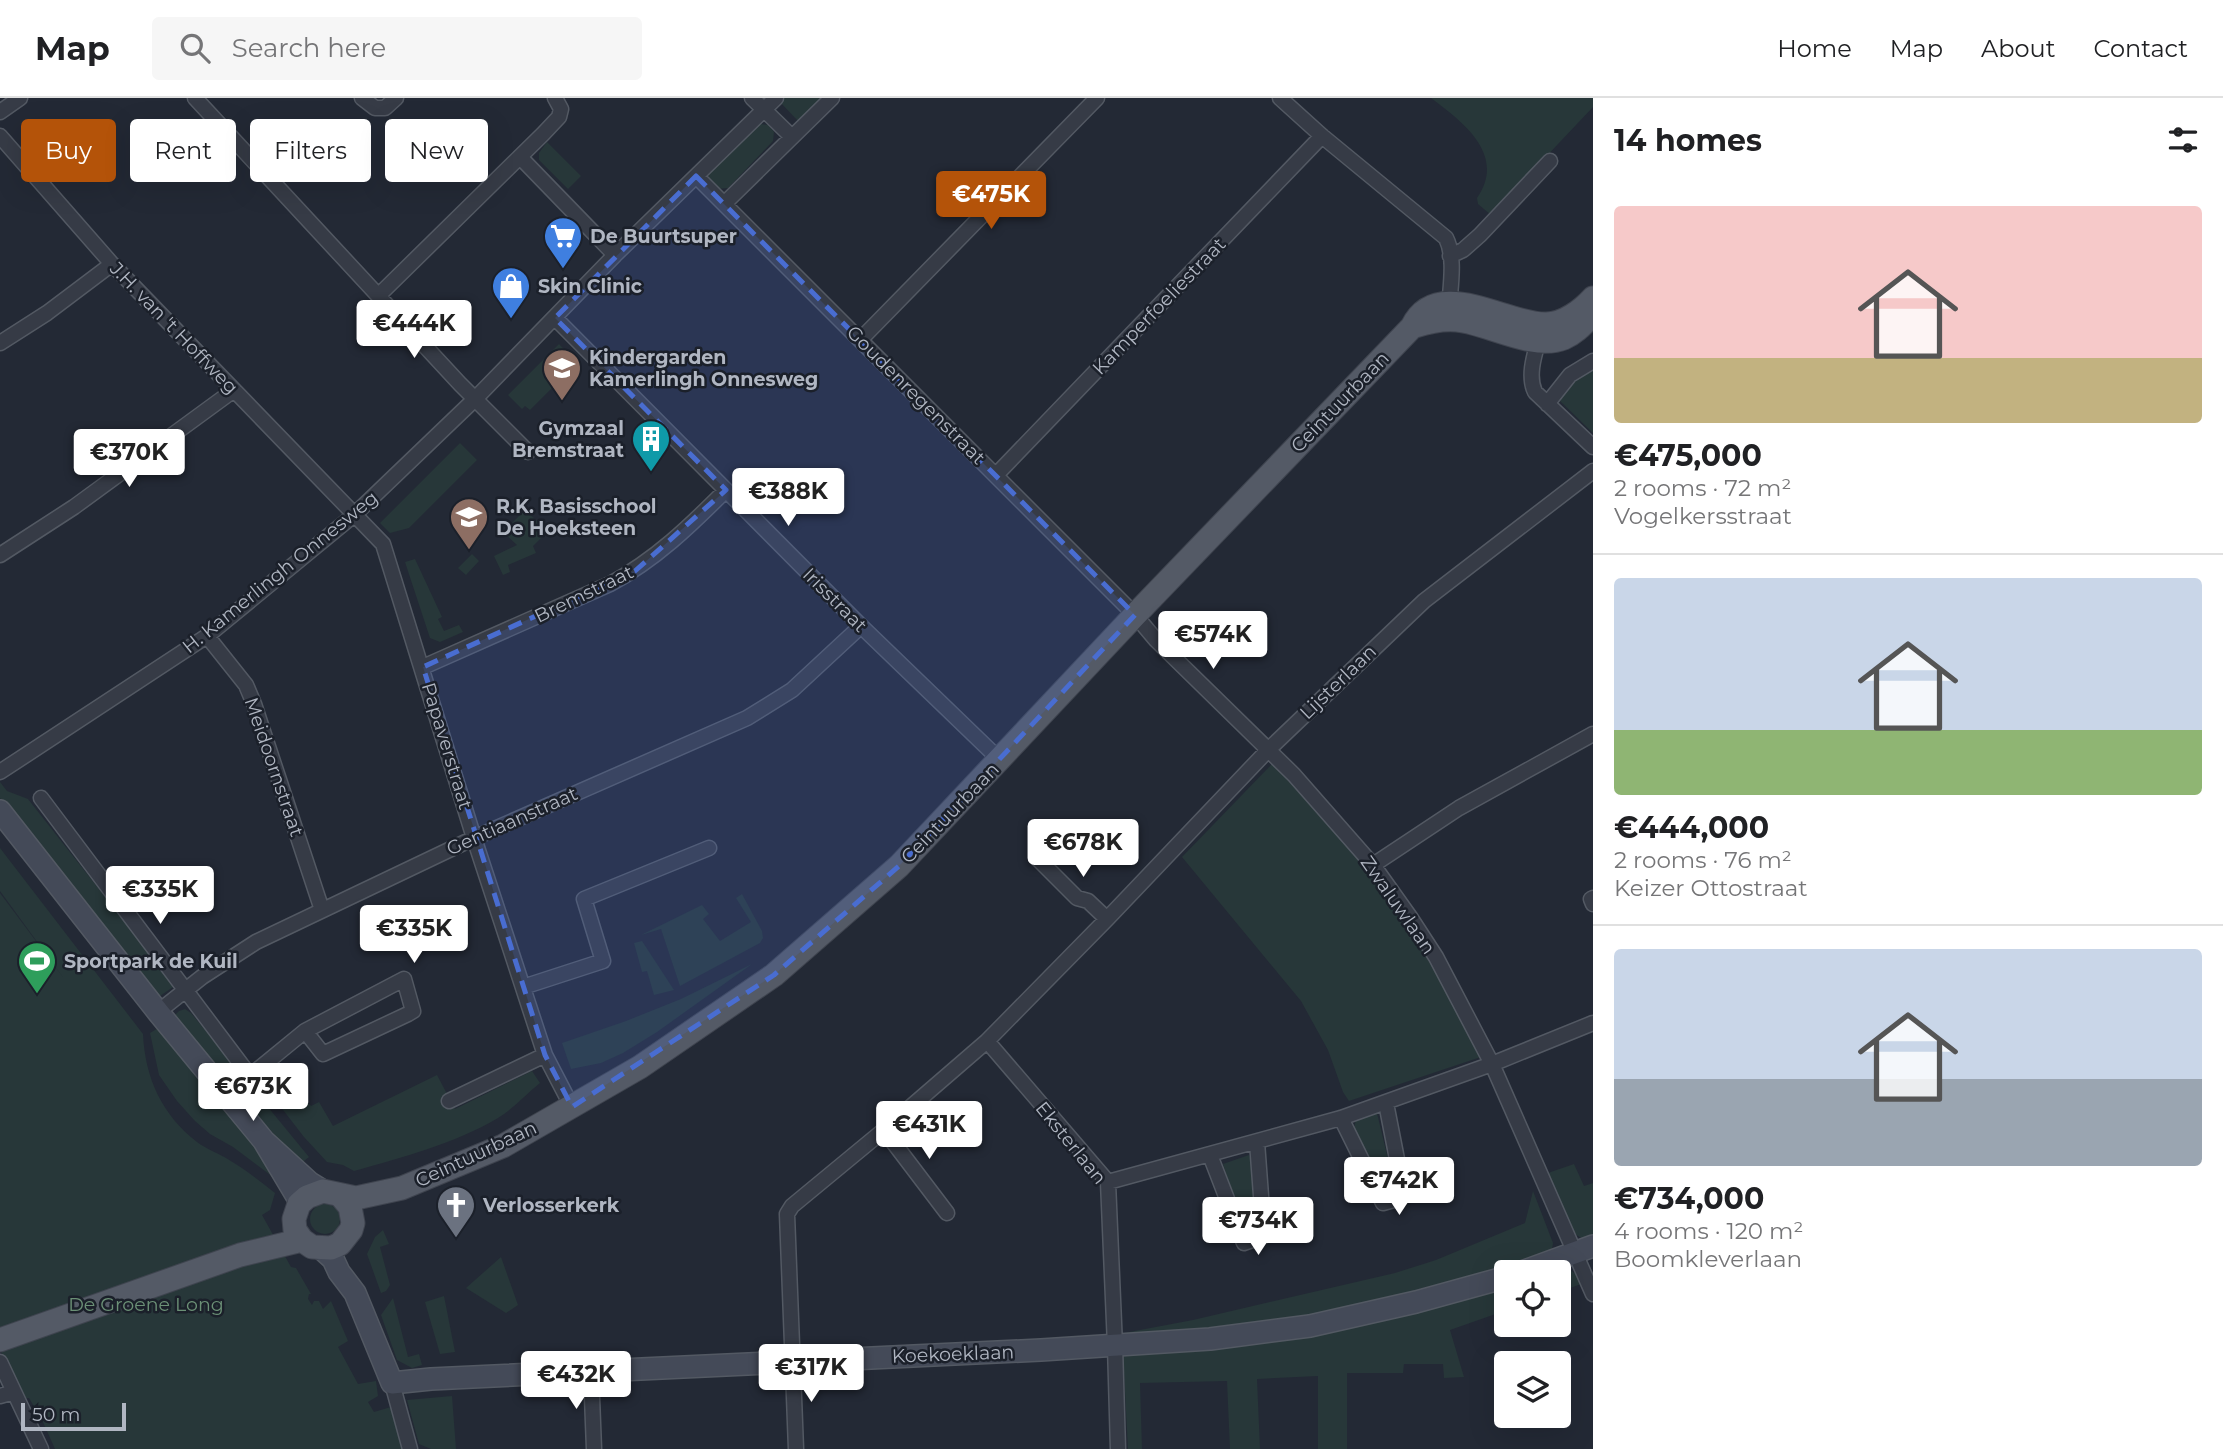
<!DOCTYPE html>
<meta charset="utf-8">
<style>
body{margin:0;font-family:Montserrat,sans-serif;background:#f6f6f6;color:#202124;height:100vh;display:flex;flex-direction:column;font-size:26px;white-space:nowrap}
*{box-sizing:border-box;margin:0}
p{font-size:23px;color:#757577}
.icon{flex:none;width:38px;height:38px;fill:none;stroke:currentColor;stroke-width:2;stroke-linecap:round;stroke-linejoin:round}
.map{position:relative;flex:1;overflow:hidden}
.details{display:flex;flex-direction:column;background:#fff;width:630px}
.details>*{flex:none}
.hud{position:absolute;left:21px;top:21px;width:665px;height:63px;display:flex;gap:14px}
.controls{position:absolute;left:1494px;top:1162px;display:grid;gap:14px}
.controls a{display:grid;place-items:center;width:77px;height:77px;border-radius:7px;background:#fff;box-shadow:0 7px 28px #0002;font-size:35px}
.scale{position:absolute;left:21px;bottom:18px;width:105px;box-sizing:border-box;padding-left:7px;border:4px solid #b0b6c2;border-top:0;font-size:19px;line-height:24px;white-space:nowrap;color:#b0b6c2;-webkit-text-stroke:5px #1b202a;paint-order:stroke}
.price{position:absolute;translate:-50% -60px;padding:0 16px;border-radius:7px;background:#fff;color:#222;font-size:23px;line-height:46px;filter:drop-shadow(0 2px 4px #0008)}
.price::after{content:'';position:absolute;left:50%;top:42px;width:21px;height:16px;margin-left:-10px;background:inherit;clip-path:polygon(0 0,100% 0,50% 100%)}
.price.selected{background:#b45309;color:#fff}
ul{padding:0;list-style:none}
li{display:grid;align-content:center;gap:14px;height:371px;padding:0 21px}
li+li{border-top:2px solid #e0e0e0}
li span{display:grid;place-items:center;height:217px;border-radius:7px;color:#555}
li>.icon{margin-inline-start:auto}
span .icon{width:126px;height:126px;fill:#fffc;stroke-width:1}
li b{font-size:30px}
h2{display:flex;justify-content:space-between;align-items:center;height:84px;padding:0 21px;font-size:30px}
.tag{padding:0 24px;border-radius:7px;background:#fff;box-shadow:0 7px 28px #0002;font-size:24px;line-height:63px}
.tag.selected{background:#b45309;color:#fff}
header{display:flex;align-items:center;gap:42px;box-sizing:border-box;height:98px;padding:0 35px;background:#fff;border-bottom:2px solid #e0e0e0}
header strong{font-size:33px}
nav{display:flex;gap:38px;margin-inline-start:auto;font-size:24px}
.search{width:490px;height:63px;background:#f6f6f6;display:flex;align-items:center;gap:18px;box-sizing:border-box;padding:0 24px;border-radius:7px;color:#757577;font-size:26px}
main{display:flex;flex:1;min-height:0}
.map>svg:first-child{display:block}
</style>
<header>
<strong>Map</strong>
<div class="search"><svg class="icon" aria-label="search" viewBox="0 0 24 24"><circle cx="10" cy="10" r="6"/><path d="M15 15l6 6"/></svg>Search here</div>
<nav><a>Home</a><a>Map</a><a>About</a><a>Contact</a></nav>
</header>
<main>
<div class="map">
<svg width="1593" height="1351" viewBox="0 0 1593 1351">
<rect width="100%" height="100%" fill="#232935"/>
<!-- green -->
<path fill="#273739" d="M785,0h36l-23,23 -18,-19z
M1431,0h162v9l-102,108 -13,-11 -1,-6c30,-43 -14,-76 -46,-100z
M760,26l8,1 6,7 -1,9 -45,47 -11,1c-9,-7 -10,-12 -6,-22z
M402,32h4l8,8v3l-17,17h-4l-8,-8v-3z
M547,44l34,34 -13,13 -29,-29v-7z
M559,246l18,19 -47,47 -5,-4 -3,3 -14,-14z
M1593,269v66l-33,-32c5,-15 21,-26 33,-34z
M460,345l17,17 -68,68 -19,5 -10,-10z
M525,412l23,21 -15,15 3,7 -28,12 2,7 -7,3 -9,-19 23,-11 -14,-13z
M472,456l7,7 -13,14 -8,-7z
M415,461l27,58 -4,2 6,12 15,-6 4,7 -23,10 -10,-4 -25,-76z
M1273,665l6,2 109,129 51,82 42,81 -132,44 -6,-9 -15,-42 -27,-49 -119,-144z
M0,684l7,9 21,8 145,184v4l-13,9 -6,1 -154,-199z
M0,750l143,186c2,44 19,81 54,108 9,7 19,10 29,16 17,10 33,22 49,35l-5,17 -8,5 29,52 5,1 15,26h-2l-1,5 4,6 2,-4h5l4,8 8,-8 17,40 -10,6 20,37 18,-3 2,15 -10,6 6,10 17,-5 13,42h-349l-13,-29 -13,-22h-5l-13,-27v-3l-11,-18v-457l65,87 -65,-89z
M742,796l20,37 1,7 -3,5 -80,43 -19,-57 -20,6 61,-30 7,9 -6,5 17,22 31,-19 -15,-24z
M642,843l32,49 -20,5 -7,-24 -5,1 -8,-29z
M752,866l-95,68 -34,21 -22,10 -30,6 -9,-26 64,-22 55,-22z
M185,911l6,4 118,144 -9,7 -128,-146 7,-7z
M160,929l120,151 -3,2 -44,-33 -23,-13 -15,-13 -18,-20 -18,-26 -9,-42z
M271,965l40,43 8,-4 14,24 104,-51 18,34 77,-38 8,12c-14,11 -27,26 -42,35 -44,26 -95,39 -144,53l-11,-6 -16,-3 -23,-25 -48,-62z
M1377,1015l16,67 1,11 -4,4 -7,-3 -29,-64 2,-9z
M1249,1057l2,5 4,68 -1,5 -4,2 -5,-5 -22,-66z
M1574,1066l10,22 9,-3v55c-8,4 -14,-1 -20,-6l-28,-58z
M1533,1093l20,52 -1,7 -53,20 -143,39 -121,19 -110,9 -1,-4 69,-13 202,-47 41,-13 89,-37z
M310 1121a15 15 0 1 1 30 0a15 15 0 1 1-30 0Z
M383,1132l6,14 -9,3 10,38 -4,6 -5,2 -14,-39 8,-17z
M501,1159l17,48 -12,8 -40,-25z
M1565,1169l11,7 5,10 -22,8v-20h-21z
M1507,1184v28l-57,20 14,47 -20,1 -1,-14h-39l-1,9h-56v76h-29v-73l-61,3 3,70h-30l-3,-68 -87,2 2,66h-14l-5,-95z
M444,1198l11,56 -15,2 -15,-52z
M393,1200l15,59 11,-3 3,11 -10,3 -15,-8 -16,-45z
M452,1298l4,53h-25l-12,-5 -12,-44z"/>
<g fill="none" stroke-linecap="round" stroke-linejoin="round">
<defs>
<path id="street" d="M195,0l265,286 68,68
M362,0l13,10h10l11,-10
M752,0l40,39
M1280,0l42,38 124,102c10,20 4,50 3,71
M0,14l20,-14
M0,38l112,128 271,280 91,294 71,217 27,52
M520,59l95,98
M696,78l439,439 21,25 138,135 79,90 37,52 26,40 56,107 101,230
M725,105l107,-105
M1450,158l13,-6 17,-15 70,-74
M379,197l164,-161 16,-17 2,-8 -6,-11
M555,220l306,308 139,134
M1540,237c-5,18 -13,40 -5,57l58,55
M861,241l236,-241
M0,245l47,-30 65,-49
M1547,306l23,-29 23,-14
M996,377l326,-339
M0,457l74,-48 160,-117
M207,538l39,49 8,19 68,206
M423,569l187,-83c45,-24 80,-58 116,-94
M0,674l207,-136 147,-121 121,-116 140,-144 161,-157
M41,700l209,278 55,-45 99,-52 9,32 -5,3 -85,40 -18,-23
M1038,761l39,39 11,3 19,18
M1373,767l86,-57 134,-74
M1593,800l-2,1 2,5
M523,889l80,-26 -19,-62 125,-51
M158,914l44,-35 54,-35 218,-104 273,-120 45,-28 69,-64
M987,943l121,141 7,164 3,103
M449,1003l96,-46
M1341,1020l42,85 18,-5 2,-8 -17,-87
M884,1032l63,83
M1210,1057l34,88 20,-7 -7,-94
M1108,1084l233,-64 151,-54 101,-41
M0,1264l41,87
M591,1273l3,78
M392,1285l18,66
M0,1298l14,-4
M796,1351l-9,-235 5,-8 92,-76 103,-89 120,-122 161,-169 156,-149 169,-130"/>
<path id="secondary" d="M0,713l158,201 106,129
M299,1106l-1,-6 -34,-57 46,42 13,8
M322,1151l11,10 6,13 16,21 37,90 39,-4 610,-29 169,-11 100,-13 106,-24 91,-25
M1522,1174l71,-26"/>
<path id="primary" d="M1415,228c16,-5 32,-8 48,-5 30,5 72,29 101,17 12,-5 20,-15 29,-24
M340,1097l10,12 3,16 -2,7 -11,14 -9,4 -19,-1 -10,-7 -7,-10 -1,-11 5,-15 8,-7 16,-6 33,7 46,-10 101,-42 137,-79 134,-92 125,-109 236,-251 277,-288c25,-52 94,-2 134,-3 18,0 36,-14 47,-26
M0,1242l240,-85 62,-15"/>
</defs>
<!-- street casing -->
<use href="#street" stroke="#535963" stroke-width="17"/>
<!-- secondary casing -->
<use href="#secondary" stroke="#535963" stroke-width="24"/>
<!-- primary casing -->
<use href="#primary" stroke="#3f444f" stroke-width="25"/>
<!-- street -->
<use href="#street" stroke="#363b46" stroke-width="14"/>
<!-- secondary -->
<use href="#secondary" stroke="#444a58" stroke-width="21"/>
<!-- primary -->
<use href="#primary" stroke="#545a66" stroke-width="23"/>
</g>
<!-- marked area -->
<path fill="#496dd1" fill-opacity="0.2" stroke="#496dd1" stroke-width="5" stroke-dasharray="14 9" stroke-linejoin="round" d="M696,78l439,439 -236,251 -125,109 -202,132 -27,-52 -122,-388 212,-96 91,-81 -171,-172z"/>
<!-- icons -->
<defs>
<symbol id="supermarket-pin" viewBox="-11 -11 22 30"><path d="M0 17L-7.5 6A9.5 9.5 0 1 1 7.5 6Z" fill="#3f7fe0" stroke="#1b202a"/><path d="M-6-5.5h2.5l.6 2H6L4.5 2H-2.5L-4.4-4H-6ZM-1.5 3.2a1.3 1.3 0 1 0 .1 0ZM3 3.2a1.3 1.3 0 1 0 .1 0Z" fill="#fff"/></symbol>
<symbol id="shop-pin" viewBox="-11 -11 22 30"><path d="M0 17L-7.5 6A9.5 9.5 0 1 1 7.5 6Z" fill="#3f7fe0" stroke="#1b202a"/><path d="M-5-2.5h2.3a2.7 3.5 0 0 1 5.4 0H5L5.5 6h-11ZM-1.5-2.5h3a1.5 2.3 0 0 0-3 0Z" fill="#fff"/></symbol>
<symbol id="school-pin" viewBox="-11 -11 22 30"><path d="M0 17L-7.5 6A9.5 9.5 0 1 1 7.5 6Z" fill="#8d6e63" stroke="#1b202a"/><path d="M0-5L7-2L0 1L-7-2ZM-4 1L0 2.5L4 1V4Q0 6-4 4Z" fill="#fff"/></symbol>
<symbol id="building-pin" viewBox="-11 -11 22 30"><path d="M0 17L-7.5 6A9.5 9.5 0 1 1 7.5 6Z" fill="#0f9aa8" stroke="#1b202a"/><path d="M-4-6H4V6H1V3H-1V6H-4ZM-2.5-4.3h1.7v1.8h-1.7ZM.8-4.3h1.7v1.8H.8ZM-2.5-1h1.7V.8h-1.7ZM.8-1h1.7V.8H.8Z" fill="#fff"/></symbol>
<symbol id="stadium-pin" viewBox="-11 -11 22 30"><path d="M0 17L-7.5 6A9.5 9.5 0 1 1 7.5 6Z" fill="#2e9e5b" stroke="#1b202a"/><path d="M0-5a6.5 5 0 1 0 0 10a6.5 5 0 1 0 0-10ZM-3.5-1.8h7v3.6h-7Z" fill="#fff"/></symbol>
<symbol id="church-pin" viewBox="-11 -11 22 30"><path d="M0 17L-7.5 6A9.5 9.5 0 1 1 7.5 6Z" fill="#6b7280" stroke="#1b202a"/><path d="M-1.2-6h2.4v3.5h3.3v2.4h-3.3V6h-2.4V-.1h-3.3v-2.4h3.3Z" fill="#fff"/></symbol>
</defs>
<g fill-rule="evenodd">
<use href="#supermarket-pin" x="541" y="116" width="44" height="60"/>
<use href="#shop-pin" x="489" y="166" width="44" height="60"/>
<use href="#school-pin" x="540" y="248" width="44" height="60"/>
<use href="#building-pin" x="629" y="319" width="44" height="60"/>
<use href="#school-pin" x="447" y="397" width="44" height="60"/>
<use href="#stadium-pin" x="15" y="841" width="44" height="60"/>
<use href="#church-pin" x="434" y="1085" width="44" height="60"/>
</g>
<g text-anchor="middle" dominant-baseline="central" stroke-width="5" stroke-linejoin="round" paint-order="stroke">
<!-- poi labels -->
<g font-size="19" font-weight="bold" fill="#b0b6c2" stroke="#1b202a" text-anchor="start">
<text x="590" y="138">De Buurtsuper</text>
<text x="538" y="188">Skin Clinic</text>
<text x="589" y="259">Kindergarden<tspan x="589" dy="22">Kamerlingh Onnesweg</tspan></text>
<text x="624" y="330" text-anchor="end">Gymzaal<tspan x="624" dy="22">Bremstraat</tspan></text>
<text x="496" y="408">R.K. Basisschool<tspan x="496" dy="22">De Hoeksteen</tspan></text>
<text x="64" y="863">Sportpark de Kuil</text>
<text x="483" y="1107">Verlosserkerk</text>
</g>
<!-- street labels -->
<g font-size="19" fill="#b0b6c2" stroke="#1b202a">
<text transform="translate(1159 208) rotate(-46)">Kamperfoeliestraat</text>
<text transform="translate(174 230) rotate(46)">J.H. van 't Hoffweg</text>
<text transform="translate(916 297) rotate(45)">Goudenregenstraat</text>
<text transform="translate(1340 304) rotate(-46)">Ceintuurbaan</text>
<text transform="translate(280 474) rotate(-39)">H. Kamerlingh Onnesweg</text>
<text transform="translate(584 496) rotate(-26)">Bremstraat</text>
<text transform="translate(835 502) rotate(45)">Irisstraat</text>
<text transform="translate(1338 584) rotate(-44)">Lijsterlaan</text>
<text transform="translate(447 648) rotate(73)">Papaverstraat</text>
<text transform="translate(274 669) rotate(71)">Meidoornstraat</text>
<text transform="translate(950 715) rotate(-46)">Ceintuurbaan</text>
<text transform="translate(512 723) rotate(-24)">Gentiaanstraat</text>
<text transform="translate(1398 807) rotate(55)">Zwaluwlaan</text>
<text transform="translate(1071 1045) rotate(51)">Eksterlaan</text>
<text transform="translate(476 1056) rotate(-25)">Ceintuurbaan</text>
<text transform="translate(953 1256) rotate(-2)">Koekoeklaan</text>
</g>
<!-- park labels -->
<g font-size="19" fill="#6b9076" stroke="#1b202a">
<text x="146" y="1206">De Groene Long</text>
</g>
</g>
</svg>
<div class="controls">
<a><svg class="icon" aria-label="locate" viewBox="0 0 24 24"><circle cx="12" cy="12" r="6"/><path d="M12 2v4M12 18v4M2 12h4M18 12h4"/></svg></a>
<a><svg class="icon" aria-label="layers" viewBox="0 0 24 24"><path d="M12 4l9 5-9 5-9-5zM3 14l9 5 9-5"/></svg></a>
</div>
<div class="scale">50 m</div>
<b class="price selected" style="left:991px;top:133px">€475K</b>
<b class="price" style="left:414px;top:262px">€444K</b>
<b class="price" style="left:129px;top:391px">€370K</b>
<b class="price" style="left:788px;top:430px">€388K</b>
<b class="price" style="left:1213px;top:573px">€574K</b>
<b class="price" style="left:1083px;top:781px">€678K</b>
<b class="price" style="left:160px;top:828px">€335K</b>
<b class="price" style="left:414px;top:867px">€335K</b>
<b class="price" style="left:253px;top:1025px">€673K</b>
<b class="price" style="left:929px;top:1063px">€431K</b>
<b class="price" style="left:1399px;top:1119px">€742K</b>
<b class="price" style="left:1258px;top:1159px">€734K</b>
<b class="price" style="left:811px;top:1306px">€317K</b>
<b class="price" style="left:576px;top:1313px">€432K</b>
<div class="hud">
<a class="tag selected">Buy</a>
<a class="tag">Rent</a>
<a class="tag">Filters</a>
<a class="tag">New</a>
</div>
</div>
<section class="details">
<h2>14 homes<svg class="icon" aria-label="filters" viewBox="0 0 24 24"><path d="M4 7h16M4 17h16"/><circle cx="9" cy="7" r="2"/><circle cx="15" cy="17" r="2"/></svg></h2>
<ul>
<li><span style="background:linear-gradient(#f6c9c9 70%,#c2b280 0)"><svg class="icon" aria-label="home" viewBox="0 0 24 24"><path d="M3 11l9-7 9 7M6 9v11h12V9"/></svg></span><div><b>€475,000</b><p>2 rooms · 72 m²</p><p>Vogelkersstraat</p></div></li>
<li><span style="background:linear-gradient(#c9d6e8 70%,#8fb573 0)"><svg class="icon" aria-label="home" viewBox="0 0 24 24"><path d="M3 11l9-7 9 7M6 9v11h12V9"/></svg></span><div><b>€444,000</b><p>2 rooms · 76 m²</p><p>Keizer Ottostraat</p></div></li>
<li><span style="background:linear-gradient(#c9d6e8 60%,#9aa5b1 0)"><svg class="icon" aria-label="home" viewBox="0 0 24 24"><path d="M3 11l9-7 9 7M6 9v11h12V9"/></svg></span><div><b>€734,000</b><p>4 rooms · 120 m²</p><p>Boomkleverlaan</p></div></li>
</ul>
</section>
</main>
